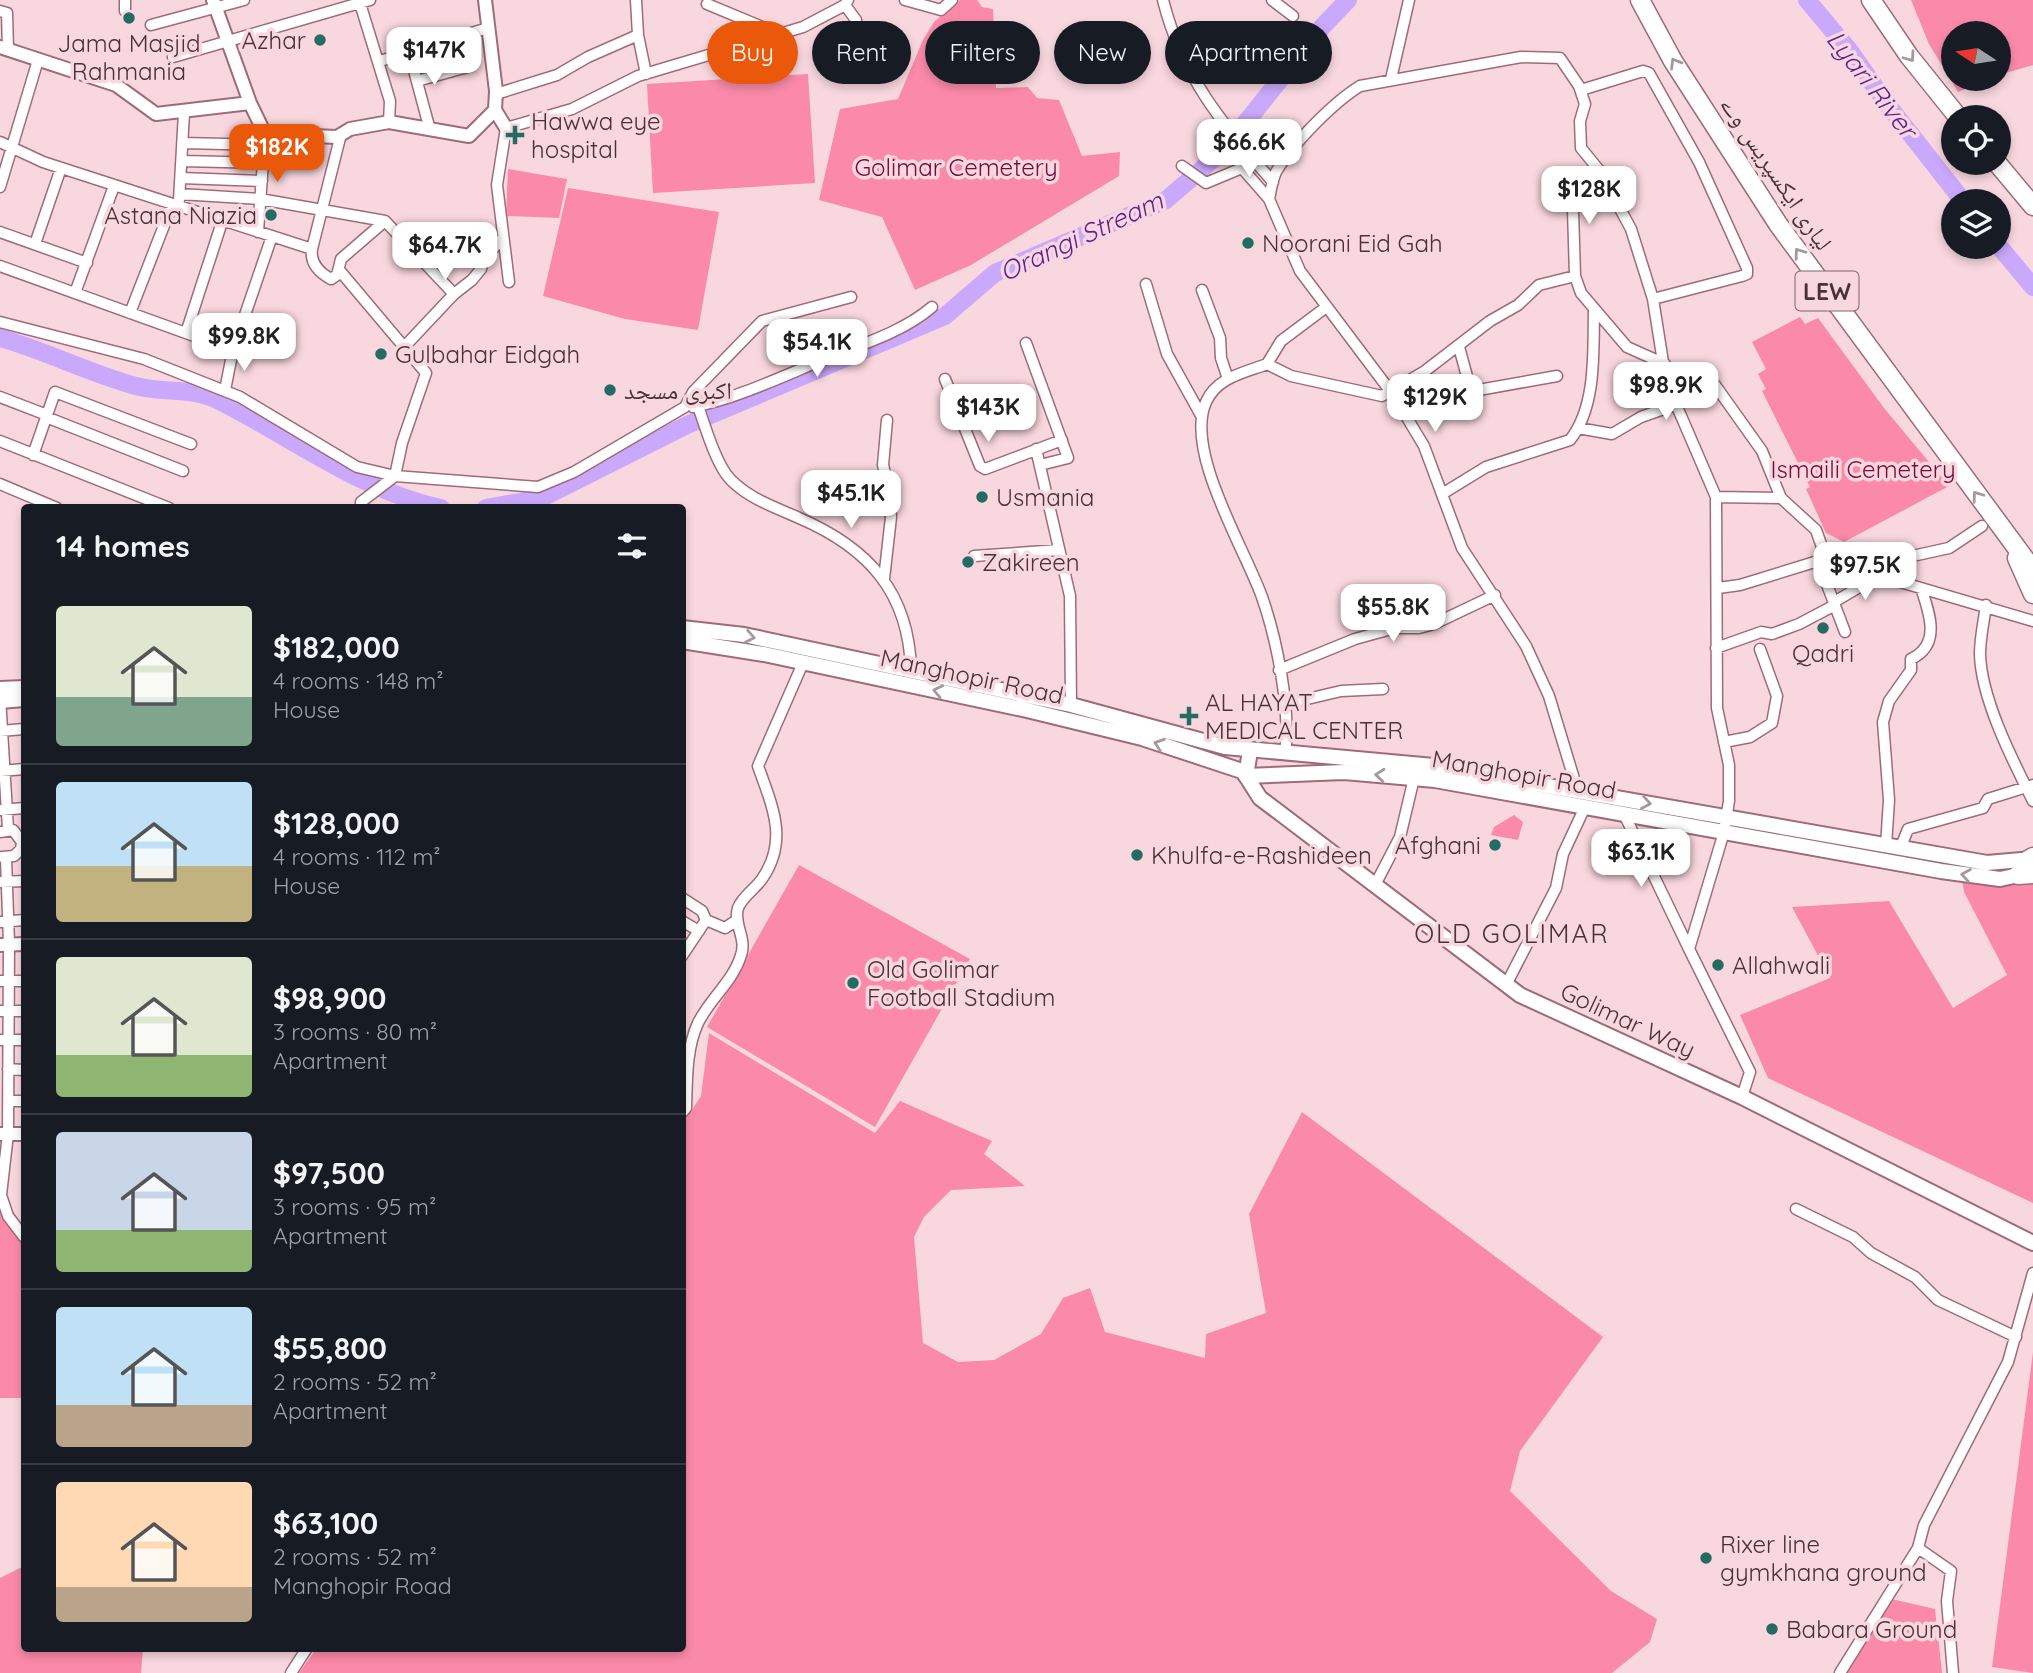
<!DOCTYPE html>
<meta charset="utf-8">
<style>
body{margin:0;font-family:Quicksand,"Noto Naskh Arabic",sans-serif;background:#20242c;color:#f1f3f6;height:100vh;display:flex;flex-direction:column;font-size:26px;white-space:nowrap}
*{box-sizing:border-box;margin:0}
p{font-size:23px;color:#9ea1a6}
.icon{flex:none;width:38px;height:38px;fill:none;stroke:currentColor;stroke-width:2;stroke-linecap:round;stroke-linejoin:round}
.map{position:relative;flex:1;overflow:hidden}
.panel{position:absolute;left:21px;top:504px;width:665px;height:1148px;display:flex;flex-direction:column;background:#171b24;border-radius:7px;box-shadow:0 4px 10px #0003}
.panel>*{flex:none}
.top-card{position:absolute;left:707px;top:21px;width:665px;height:63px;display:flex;gap:14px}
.needle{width:46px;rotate:282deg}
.fabs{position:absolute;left:1941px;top:21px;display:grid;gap:14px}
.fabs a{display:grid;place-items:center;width:70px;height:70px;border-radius:50%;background:#171b24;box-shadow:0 4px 10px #0003;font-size:35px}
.price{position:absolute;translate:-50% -60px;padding:0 16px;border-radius:14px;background:#fff;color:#222;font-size:23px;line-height:46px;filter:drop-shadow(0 2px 4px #0008)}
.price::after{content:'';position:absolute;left:50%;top:42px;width:21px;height:16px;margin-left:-10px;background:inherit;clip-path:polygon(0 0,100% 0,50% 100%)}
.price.on{background:#ea580c;color:#fff}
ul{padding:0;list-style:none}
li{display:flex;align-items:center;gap:21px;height:175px;padding:0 35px}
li+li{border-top:2px solid #363941}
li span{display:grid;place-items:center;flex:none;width:196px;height:140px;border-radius:7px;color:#555}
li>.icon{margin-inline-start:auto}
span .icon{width:84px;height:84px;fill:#fffc;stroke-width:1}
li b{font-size:30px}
h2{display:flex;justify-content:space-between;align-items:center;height:84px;padding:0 35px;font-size:30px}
.pill{padding:0 24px;border-radius:32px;background:#171b24;box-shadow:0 4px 10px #0003;font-size:24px;line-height:63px}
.pill.on{background:#ea580c;color:#fff}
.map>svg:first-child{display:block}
</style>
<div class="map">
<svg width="2033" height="1673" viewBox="0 0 2033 1673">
<rect width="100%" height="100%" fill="#f9d7de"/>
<!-- green -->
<path fill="#fb8aaa" d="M960,0h17l5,7 11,2 3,79 32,-1 9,11 22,2 23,56 38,-4 -1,24 -148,89 -56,25 -33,-73 -63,-17 21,-91 58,-10 25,-59 11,-18z
M1911,0h122v65l-34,10 -1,-42h-45v46h35l-30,13 -29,-48z
M808,74l7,109 -162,10 -6,-109z
M508,169l59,10 -8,39 -53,-2z
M568,188l151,24 -21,118 -73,-11 -82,-23z
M1800,317l5,7 13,-6 66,90 65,78 -105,56 -18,-9 -20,-44 4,-2 -48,-96 4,-2 -8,-15 8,-5 -14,-27z
M1514,815l9,7 -5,18 -27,-5 3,-8z
M799,865l171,94 -95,168 -168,-100z
M1961,874h72v329l-265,-125 -28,-63 90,-37 -38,-71 97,-6 64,107 54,-33 -43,-83z
M709,1033l166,100 25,-32 92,40 -8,13 41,32 -74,4 -27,27 -10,20 9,106 35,19 36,-2 47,-26 22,-36 27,-10 15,44 100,26 1,-24 60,-21 -17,-99 53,-102 301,225 -83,114 -10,40 101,100 46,28 -7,23 -38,31h-1313l17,-24 366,-1v-523l19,-29z
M0,1190l24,39v169h-24z
M2033,1352v321l-41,-6z
M24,1566v82l119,1 -2,24h-141v-95z
M1887,1598l48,11 7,64h-102z"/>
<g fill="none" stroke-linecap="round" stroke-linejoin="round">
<!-- river -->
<path stroke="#caa8fb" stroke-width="18" d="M1807,0l42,50 41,58 73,93
M1998,245l35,42
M0,338c46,13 91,36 136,48 25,7 56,2 79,13 76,37 143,91 226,109
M486,508l56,-10 145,-73 258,-109 50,-43 171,-73 57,-49 99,-124 26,-27"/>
<defs>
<path id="minor" d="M359,0l31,101 -1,21
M905,0l36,10 11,-10
M1163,0c19,76 59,124 110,182
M1272,0l21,16
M707,4l72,30
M845,5l11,15 1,27
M0,11l7,2 1,36
M125,11v-11
M151,25l93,-25
M638,35l8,39
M409,52l21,78
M173,57l197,-57
M380,61l108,-33
M1391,79l18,-79
M417,81l54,-15
M1581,90l62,-19 6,2 50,89 48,106v6l-5,2 -89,23
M496,94l61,-19 31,-18 50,-22 -2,-35
M341,134l-29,115c-2,14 6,23 19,30l6,-4 4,-16 44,-38 69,73
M0,142l43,20 269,87
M183,143l81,2
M182,161l81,2
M1182,166l24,17 36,-15 27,31 31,72 94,125 30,50 38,102 64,98 23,50 29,96
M1572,177l3,99
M181,178l81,3
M0,187l38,-127
M180,194l80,5 125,22
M1269,199c2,-9 3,-19 7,-27 16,-28 58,-70 84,-86l161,-29 39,1 19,28 6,18 -5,17 1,27 18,22 32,59 22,70 13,82 50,116 1,211 12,57v36l-5,31 -35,117 61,123 -8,25
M179,200l5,-87
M0,232l87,31
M258,232l7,-98
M35,244l26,-76
M0,266l233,84
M340,271l86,102 -24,70 -7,33 -34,26v6
M509,282l-12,-97 9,-57 66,-19 66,-33 165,-49 42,-22 3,-5
M1146,284l21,70 35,63
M1202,290l18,48 1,20 7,21
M75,293l39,-107
M130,313l42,-108
M0,322l144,37 96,38 117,70 38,9 143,11 36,-15 111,-65 8,-15 69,-71 89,-24
M186,333l36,-111
M1026,343l42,115 -28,7
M406,345l48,-51 18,-14 9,-11 2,-10 19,-20
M1267,364l14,-23 44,-33
M945,379l35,87 5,3 77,-29
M1715,385l47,66 19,47
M225,390l8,-40 39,-114
M1473,391l84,-15
M693,392c9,23 21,70 37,87 19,20 45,28 69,39 70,30 110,75 112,152
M0,397l47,18
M693,407c44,-9 86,-29 127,-46 37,-15 82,-28 112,-54
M1406,414l68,-12 -15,-55
M46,417l137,54
M1578,428l34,6 29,-17 34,-12
M0,441l169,67
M1036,449l34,147 1,109
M33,455l22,-63 136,52
M0,484l57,24
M1442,494l44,-27 84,-27c27,-34 23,-89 24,-130
M1716,497l65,1 35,32 11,31
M974,556l85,-6
M1818,561l27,71
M1867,566l82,-18 33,-22
M884,579l7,-62 -2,-27 -6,-25 4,-45
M1718,588l22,-3 78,-24h27l21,5 31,15 136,40
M1834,602l34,-20 18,-6
M1986,605c-2,16 -6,32 -6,49 1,45 33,107 53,147
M1716,648l45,-16 11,2 27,-10 36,-19
M1279,670l76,-31 40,-11h24l15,-4 61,-29
M0,697l8,132
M1286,704l55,-13 42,-2
M0,731l24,-2
M1724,742l26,-5 22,-14 5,-27 -17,-47
M1285,754c6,-44 -8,-114 -23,-157 -17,-48 -78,-146 -56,-195 11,-25 38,-29 61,-38l24,12 91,20 43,-25 65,-50 28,-16 21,-20 36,-9 6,17 46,54 38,17
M1,771l23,-2
M1,810l23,-2
M1624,814l65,135
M0,832l13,-2 9,12 -1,7 -7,7 -12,1
M1886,846l3,-46 -6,-78 6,-21 22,-31v-11c30,-14 19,-45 10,-71
M1900,849l8,-20 75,-21 5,-9 45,-14
M6,858l3,86 -1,190 -7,61 7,21 16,21
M1,882l23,-1
M1375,885l25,-48 14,-59
M682,898l20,13 4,9
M682,921l17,10
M0,922l24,-2
M682,956l24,-36 19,8 12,-8
M0,981h24
M1506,985l50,-97 7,-34 22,-47
M0,1011h24
M0,1040h24
M8,1069l16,1
M8,1101h16
M682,1113l4,-5c1,-28 0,-59 12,-85 11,-23 36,-43 43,-68 6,-17 -8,-31 -3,-47 4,-11 18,-20 24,-29 27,-39 10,-73 -4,-113l45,-103
M1796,1209l57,28 18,16 44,24 23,23 78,37
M1918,1548l33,23 -4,30 6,72
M291,1673l16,-25
M1840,1673l78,-125 6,-23 84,-163 25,-89"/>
<path id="tertiary" d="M213,0l37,103 15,31 72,3 13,-8 39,-7 80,14 26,-26
M485,0l11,91 -1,19 11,18
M0,47l116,38 40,29 94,-11
M0,945l24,-1
M0,1134h24"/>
<path id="secondary" d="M1250,751l-4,25 14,22 260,197 222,102 291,146"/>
<path id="primary" d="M682,628l62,7 327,70 154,42 209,19 553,97 46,-4
M682,641l82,13 263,56 115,28 100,33 4,5 98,-4 91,8 506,91 59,8 28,-6
M0,689l24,-1
M0,701l24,-2"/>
<path id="motorway" d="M1640,0l33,61 105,163 255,346
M1871,0l38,56 49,61
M1997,163l36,43
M2017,558l16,36
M2028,860l5,-3
M2018,875l15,-1"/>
</defs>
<!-- minor casing -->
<use href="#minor" stroke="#9e6c79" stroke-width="13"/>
<!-- tertiary casing -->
<use href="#tertiary" stroke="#9e6c79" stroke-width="16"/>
<!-- secondary casing -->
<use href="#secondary" stroke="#9e6c79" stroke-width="18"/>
<!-- primary casing -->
<use href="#primary" stroke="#9e6c79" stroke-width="18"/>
<!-- motorway casing -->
<use href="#motorway" stroke="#9e6c79" stroke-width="21"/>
<!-- minor -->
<use href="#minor" stroke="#fff" stroke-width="10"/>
<!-- tertiary -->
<use href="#tertiary" stroke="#fff" stroke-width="12"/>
<!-- secondary -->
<use href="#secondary" stroke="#fff" stroke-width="14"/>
<!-- primary -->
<use href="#primary" stroke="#fff" stroke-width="14"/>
<!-- motorway -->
<use href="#motorway" stroke="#fff" stroke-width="18"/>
</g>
<!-- one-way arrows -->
<defs><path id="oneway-chevron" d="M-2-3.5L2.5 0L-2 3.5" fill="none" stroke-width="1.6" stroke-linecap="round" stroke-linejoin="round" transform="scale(1.75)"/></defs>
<g stroke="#a4999c">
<use href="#oneway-chevron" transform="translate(1910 57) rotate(54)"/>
<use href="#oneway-chevron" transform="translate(1675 63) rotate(-121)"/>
<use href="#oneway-chevron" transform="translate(1799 253) rotate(-126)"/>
<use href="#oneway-chevron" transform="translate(1977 496) rotate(-126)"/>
<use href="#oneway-chevron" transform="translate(750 637) rotate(11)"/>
<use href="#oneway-chevron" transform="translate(938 691) rotate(-168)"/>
<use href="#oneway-chevron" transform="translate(1159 744) rotate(-161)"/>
<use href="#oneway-chevron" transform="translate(1380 775) rotate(-175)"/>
<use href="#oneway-chevron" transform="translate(1646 803) rotate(10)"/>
<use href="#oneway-chevron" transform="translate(1966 875) rotate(-171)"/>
</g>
<!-- markers -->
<g fill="#246b62" stroke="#f9d7de" stroke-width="2.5">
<circle cx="129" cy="18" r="7"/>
<circle cx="320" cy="40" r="7"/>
<path d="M511.5 124.5h7v7h7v7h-7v7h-7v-7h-7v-7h7z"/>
<circle cx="271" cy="215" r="7"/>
<circle cx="1248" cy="243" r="7"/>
<circle cx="381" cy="354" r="7"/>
<circle cx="610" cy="390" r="7"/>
<circle cx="982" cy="497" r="7"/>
<circle cx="968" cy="562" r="7"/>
<circle cx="1823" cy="628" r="7"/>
<path d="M1185.5 705.5h7v7h7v7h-7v7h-7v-7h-7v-7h7z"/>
<circle cx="1495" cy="845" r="7"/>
<circle cx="1137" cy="855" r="7"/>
<circle cx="1718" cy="965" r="7"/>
<circle cx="853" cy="983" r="7"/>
<circle cx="1706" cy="1558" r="7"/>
<circle cx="1772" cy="1629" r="7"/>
</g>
<g text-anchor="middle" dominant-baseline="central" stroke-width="7" stroke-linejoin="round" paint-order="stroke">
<!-- shield labels -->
<rect fill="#f9d7de" stroke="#7e646a" stroke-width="2" x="1795.5" y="271.5" width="63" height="39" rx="5"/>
<g font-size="23" font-weight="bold" fill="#493338">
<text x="1827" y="291">LEW</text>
</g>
<!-- poi labels -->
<g font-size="24" fill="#493338" stroke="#f9d7de" text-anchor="start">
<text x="306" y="40" text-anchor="end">Azhar</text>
<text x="129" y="43" text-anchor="middle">Jama Masjid<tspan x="129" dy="28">Rahmania</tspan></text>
<text x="531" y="121">Hawwa eye<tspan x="531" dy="28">hospital</tspan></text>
<text x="257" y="215" text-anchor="end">Astana Niazia</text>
<text x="1262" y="243">Noorani Eid Gah</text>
<text x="395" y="354">Gulbahar Eidgah</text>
<text x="624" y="390">اکبری مسجد</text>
<text x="996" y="497">Usmania</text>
<text x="982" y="562">Zakireen</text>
<text x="1823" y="653" text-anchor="middle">Qadri</text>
<text x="1205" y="702">AL HAYAT<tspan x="1205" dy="28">MEDICAL CENTER</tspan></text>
<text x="1481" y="845" text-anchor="end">Afghani</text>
<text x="1151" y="855">Khulfa-e-Rashideen</text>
<text x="1732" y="965">Allahwali</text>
<text x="867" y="969">Old Golimar<tspan x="867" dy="28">Football Stadium</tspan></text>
<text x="1720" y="1544">Rixer line<tspan x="1720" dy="28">gymkhana ground</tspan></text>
<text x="1786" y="1629">Babara Ground</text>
</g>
<!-- park labels -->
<g font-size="24" fill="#7a0a3b" stroke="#f9d7de">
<text x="956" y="167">Golimar Cemetery</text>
<text x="1863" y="469">Ismaili Cemetery</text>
</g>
<!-- street labels -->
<g font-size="24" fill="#493338" stroke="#f9d7de">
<text transform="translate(1777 173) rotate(56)">لیاری ایکسپریس وے</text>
<text transform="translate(972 676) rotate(12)">Manghopir Road</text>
<text transform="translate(1524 774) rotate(10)">Manghopir Road</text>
<text transform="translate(1628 1020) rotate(25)">Golimar Way</text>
</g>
<!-- water labels -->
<g font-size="26" font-style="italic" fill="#5e1e96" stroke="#f9d7de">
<text transform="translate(1872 84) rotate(52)">Lyari River</text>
<text transform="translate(1081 236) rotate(-25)">Orangi Stream</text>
</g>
<!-- neighbourhood labels -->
<g font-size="26" letter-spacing="2" fill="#493338" stroke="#f9d7de">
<text x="1512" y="933">OLD GOLIMAR</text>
</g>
</g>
</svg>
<div class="fabs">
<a><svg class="needle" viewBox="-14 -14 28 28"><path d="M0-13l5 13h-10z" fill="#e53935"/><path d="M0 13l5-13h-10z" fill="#9ea1a6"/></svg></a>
<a><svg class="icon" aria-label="locate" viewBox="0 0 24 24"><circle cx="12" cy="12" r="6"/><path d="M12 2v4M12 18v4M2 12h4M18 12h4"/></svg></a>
<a><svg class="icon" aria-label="layers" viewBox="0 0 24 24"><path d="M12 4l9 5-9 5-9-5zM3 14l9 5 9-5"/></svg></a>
</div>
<b class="price" style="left:434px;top:87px">$147K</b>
<b class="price" style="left:1249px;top:179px">$66.6K</b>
<b class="price on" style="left:277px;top:184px">$182K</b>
<b class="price" style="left:1589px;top:226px">$128K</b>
<b class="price" style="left:445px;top:282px">$64.7K</b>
<b class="price" style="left:244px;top:373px">$99.8K</b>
<b class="price" style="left:817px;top:379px">$54.1K</b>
<b class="price" style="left:1666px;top:422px">$98.9K</b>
<b class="price" style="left:1435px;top:434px">$129K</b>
<b class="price" style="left:988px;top:444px">$143K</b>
<b class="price" style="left:851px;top:530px">$45.1K</b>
<b class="price" style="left:1865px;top:602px">$97.5K</b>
<b class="price" style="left:1393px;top:644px">$55.8K</b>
<b class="price" style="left:1641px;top:889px">$63.1K</b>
<div class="top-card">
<a class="pill on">Buy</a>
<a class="pill">Rent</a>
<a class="pill">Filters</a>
<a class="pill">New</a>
<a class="pill">Apartment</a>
</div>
<section class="panel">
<h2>14 homes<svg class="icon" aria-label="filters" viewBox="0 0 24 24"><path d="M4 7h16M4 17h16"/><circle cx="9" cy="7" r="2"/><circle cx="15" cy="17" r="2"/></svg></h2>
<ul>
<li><span style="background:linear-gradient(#dfe7d0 65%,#7fa58c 0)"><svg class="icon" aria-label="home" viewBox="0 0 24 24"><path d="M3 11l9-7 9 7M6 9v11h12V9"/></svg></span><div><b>$182,000</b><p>4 rooms · 148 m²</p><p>House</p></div></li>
<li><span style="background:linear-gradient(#bfe0f5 60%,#c2b280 0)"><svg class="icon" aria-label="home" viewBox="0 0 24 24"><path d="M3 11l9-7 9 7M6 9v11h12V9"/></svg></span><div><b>$128,000</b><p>4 rooms · 112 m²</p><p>House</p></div></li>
<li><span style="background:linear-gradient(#dfe7d0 70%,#8fb573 0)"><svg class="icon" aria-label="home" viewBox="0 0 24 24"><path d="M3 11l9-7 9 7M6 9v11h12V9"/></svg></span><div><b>$98,900</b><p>3 rooms · 80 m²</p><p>Apartment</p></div></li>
<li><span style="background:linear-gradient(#c9d6e8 70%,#8fb573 0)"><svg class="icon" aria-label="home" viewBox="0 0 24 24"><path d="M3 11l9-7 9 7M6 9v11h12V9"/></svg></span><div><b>$97,500</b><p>3 rooms · 95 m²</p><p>Apartment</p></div></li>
<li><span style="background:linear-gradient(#bfe0f5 70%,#b9a48a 0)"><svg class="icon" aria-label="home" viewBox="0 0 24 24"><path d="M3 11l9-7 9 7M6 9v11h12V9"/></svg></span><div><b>$55,800</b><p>2 rooms · 52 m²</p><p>Apartment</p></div></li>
<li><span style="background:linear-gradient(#ffd9b3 75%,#b9a48a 0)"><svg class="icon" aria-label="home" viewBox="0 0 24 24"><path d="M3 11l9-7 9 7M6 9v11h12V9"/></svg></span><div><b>$63,100</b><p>2 rooms · 52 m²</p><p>Manghopir Road</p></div></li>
</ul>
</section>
</div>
